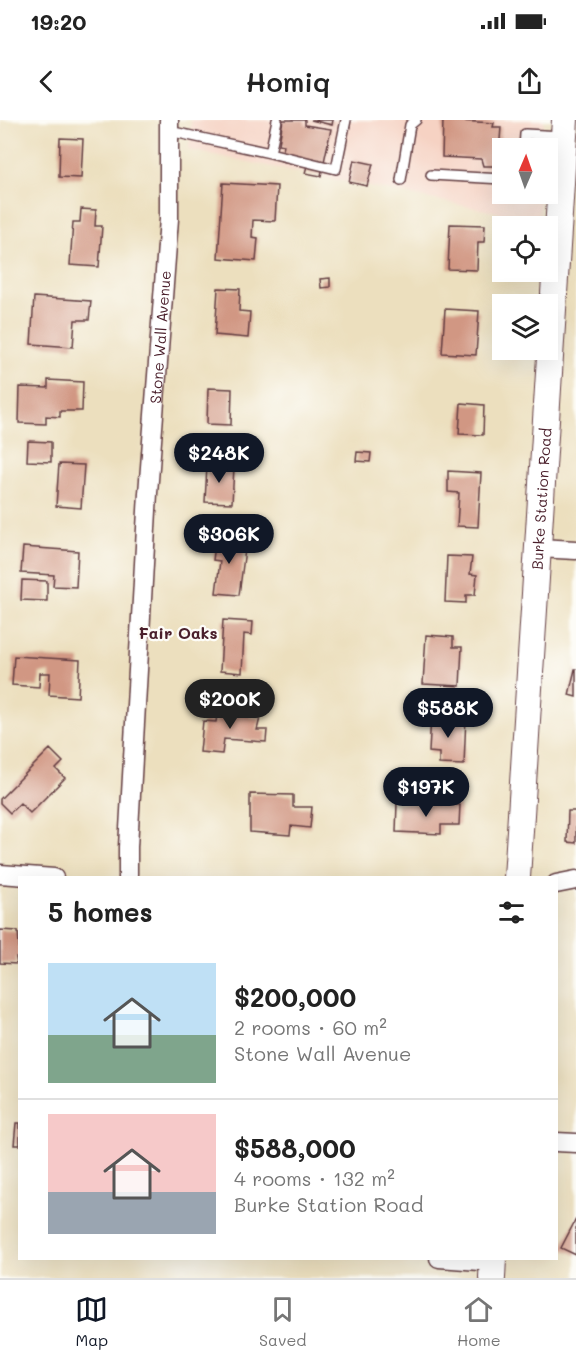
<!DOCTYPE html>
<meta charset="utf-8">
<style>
body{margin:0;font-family:Mali,sans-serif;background:#f6f6f6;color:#222;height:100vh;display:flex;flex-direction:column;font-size:22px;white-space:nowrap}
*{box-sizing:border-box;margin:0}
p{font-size:20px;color:#767676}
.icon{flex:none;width:33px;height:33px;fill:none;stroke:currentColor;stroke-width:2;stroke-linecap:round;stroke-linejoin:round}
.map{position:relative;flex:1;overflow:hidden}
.side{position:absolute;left:18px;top:756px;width:540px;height:384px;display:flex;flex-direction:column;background:#fff;border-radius:0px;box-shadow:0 6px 24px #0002}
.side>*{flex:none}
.needle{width:39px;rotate:2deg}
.tools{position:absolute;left:492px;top:18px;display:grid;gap:12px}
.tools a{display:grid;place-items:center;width:66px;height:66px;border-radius:0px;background:#fff;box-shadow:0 6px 24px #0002;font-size:30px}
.price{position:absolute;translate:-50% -51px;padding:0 14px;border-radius:21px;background:#111827;color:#fff;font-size:20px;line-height:39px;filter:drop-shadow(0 2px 3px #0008)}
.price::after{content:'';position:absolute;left:50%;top:36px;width:18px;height:14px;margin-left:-9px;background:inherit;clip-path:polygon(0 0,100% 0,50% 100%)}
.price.selected{background:#222;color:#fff}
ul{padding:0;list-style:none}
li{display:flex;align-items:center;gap:18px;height:150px;padding:0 30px}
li+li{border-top:2px solid #e0e0e0}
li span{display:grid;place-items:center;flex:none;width:168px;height:120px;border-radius:0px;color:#555}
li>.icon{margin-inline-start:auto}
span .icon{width:72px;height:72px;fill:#fffc;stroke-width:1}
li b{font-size:26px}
h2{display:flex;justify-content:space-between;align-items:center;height:72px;padding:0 30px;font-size:26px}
.status{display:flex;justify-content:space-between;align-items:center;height:42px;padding:0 30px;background:#fff;direction:ltr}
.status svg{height:16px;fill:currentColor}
header{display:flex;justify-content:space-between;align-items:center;height:78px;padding:0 30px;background:#fff;font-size:27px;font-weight:600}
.dock{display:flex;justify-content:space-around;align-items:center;height:84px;border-top:2px solid #e0e0e0;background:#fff;font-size:16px;color:#767676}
.dock a{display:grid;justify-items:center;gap:3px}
.dock .selected{color:#111827}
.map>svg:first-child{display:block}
</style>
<div class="status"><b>19:20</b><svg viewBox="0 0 49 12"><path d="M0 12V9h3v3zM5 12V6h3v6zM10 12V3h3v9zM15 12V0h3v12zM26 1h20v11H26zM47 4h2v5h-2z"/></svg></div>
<header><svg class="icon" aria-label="back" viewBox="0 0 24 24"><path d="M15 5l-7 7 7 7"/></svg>Homiq<svg class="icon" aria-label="share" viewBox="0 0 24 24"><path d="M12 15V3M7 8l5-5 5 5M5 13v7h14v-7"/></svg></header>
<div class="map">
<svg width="576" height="1158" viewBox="0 0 576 1158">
<rect width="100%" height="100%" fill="#fdfcf7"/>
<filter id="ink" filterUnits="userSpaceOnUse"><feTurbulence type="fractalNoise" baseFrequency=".0167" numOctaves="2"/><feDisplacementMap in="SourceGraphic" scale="12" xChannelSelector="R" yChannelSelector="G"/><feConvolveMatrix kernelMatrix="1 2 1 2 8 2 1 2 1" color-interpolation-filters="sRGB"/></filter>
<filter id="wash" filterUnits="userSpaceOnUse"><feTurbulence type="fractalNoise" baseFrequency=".008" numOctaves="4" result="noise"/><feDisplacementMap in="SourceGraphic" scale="24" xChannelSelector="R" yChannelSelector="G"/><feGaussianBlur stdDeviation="1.35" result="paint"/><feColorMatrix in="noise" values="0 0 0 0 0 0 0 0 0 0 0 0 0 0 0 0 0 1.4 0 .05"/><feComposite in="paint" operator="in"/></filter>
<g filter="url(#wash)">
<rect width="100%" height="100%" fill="#ecdfbe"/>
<!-- built -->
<path fill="#f6d2c3" d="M191,0h353l-1,28h-41v46h38l-1,27 -350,-71z"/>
<g id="blocks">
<!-- building -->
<path fill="#d19783" d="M283,0h22v5l26,4 -10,47 -16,-3 2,-7 -26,-5 3,-16 -5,-1z
M311,0h22l-1,5z
M443,0l51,3 -1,4h8l-3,39h-15l-2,-7 -39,-2z
M60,18l23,1 -2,39 -22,-1z
M354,40l19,4 -6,22 -18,-4z
M223,63l54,3 -2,35 -22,-1 -1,17 6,1 -2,23 -38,-3z
M81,89l15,1 -1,16h7l-3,41 -29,-2 3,-43h7z
M450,104l35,1 -1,17h-6l-1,28 -29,-1z
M330,158v9l-9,1 -1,-9z
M218,168l22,1 -1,22 11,1 -2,26 -33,-3z
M34,177l57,4 -2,19h-14l-2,27 -42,-3z
M445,189l34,2 -3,44 -34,-2z
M48,260l35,2 -1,29h-22v6l-14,-1v8l-27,-1 1,-36 28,1z
M208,268l24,1 -1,36 -24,-1z
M461,283l23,2 -1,30 -24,-1z
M28,321l23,1v20l-24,-1z
M357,332l14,1 -1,9 -14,-1z
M59,344l25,1 -3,43 -25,-2z
M207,346l27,1 -2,36 -27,-1z
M448,351l33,2 -3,54 -21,-1 2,-33 -11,-1z
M216,418l30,4 -7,53 -23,-2 4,-32 -7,-1z
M23,427l55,4 -2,36 -23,-1 1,-11 -33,-2z
M447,436l25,1 -2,17 7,1 -2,20h-9v8l-21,-1z
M22,460l25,1v20l-26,-1z
M223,500l30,2 -1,13 -8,-1 -2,39 -22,-2z
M426,515l27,2v10h9l-2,39 -37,-2z
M14,536l66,4 -2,37 -29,-2 1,-22h-10l-1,14 -27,-2z
M575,549h1v28l-7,-2z
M218,588h31l1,9 10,1 -3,12h10l-1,12 -42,-3 -2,15 -22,-2 3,-31 13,1z
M431,595l35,1 -2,49 -25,-1v-11l-10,-1z
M50,629l13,13 -7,7 9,9 -35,35 -10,-10 -10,10 -10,-10v-4z
M250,674l43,1v12h19l-2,21 -19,-2 -1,9 -40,-3z
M397,683l63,2 -1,20h-18v9l-45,-2z
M568,691h8v32l-9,-1z
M0,810l18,1 2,27h-4l1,6 -17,-1z
M16,1003h4v22h-6z
M576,1099v36l-15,-7z"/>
</g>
</g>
<g filter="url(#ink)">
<use href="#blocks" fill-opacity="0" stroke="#623c41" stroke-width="1.5"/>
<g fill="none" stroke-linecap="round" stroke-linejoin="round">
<defs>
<path id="lane" d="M169,11l101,22 7,-33
M524,28l1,-14 37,2
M270,33l66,16 10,-49
M431,55l71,4
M401,60l9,-55 6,-5"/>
<g id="street">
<path d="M538,428l38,2"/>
<path d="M0,754l54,4"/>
<path id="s1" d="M128,758v-31l20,-354 21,-274v-99"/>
<path d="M556,764l20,-4"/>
<path d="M556,1022l20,1"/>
<path d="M439,1138l54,4"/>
</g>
<g id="secondary">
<path id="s2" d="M517,758l48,-758"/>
<path d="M492,1158l1,-20"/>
</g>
</defs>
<!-- lane casing -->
<use href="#lane" stroke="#623c41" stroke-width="12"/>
<!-- street casing -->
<use href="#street" stroke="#623c41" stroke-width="21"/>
<!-- secondary casing -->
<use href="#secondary" stroke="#623c41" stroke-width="28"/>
<!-- lane -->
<use href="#lane" stroke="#fff" stroke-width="9"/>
<!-- street -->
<use href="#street" stroke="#fff" stroke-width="18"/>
<!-- secondary -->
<use href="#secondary" stroke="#fff" stroke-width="26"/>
</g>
</g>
<g text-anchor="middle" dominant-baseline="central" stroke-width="4.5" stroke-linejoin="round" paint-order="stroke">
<!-- street labels -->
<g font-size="15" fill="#4a1f2b" stroke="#fdfcf7">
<text stroke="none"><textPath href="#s1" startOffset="542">Stone Wall Avenue</textPath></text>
<text stroke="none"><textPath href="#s2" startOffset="380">Burke Station Road</textPath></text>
</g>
<!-- neighbourhood labels -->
<g font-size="16" font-weight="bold" fill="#4a1f2b" stroke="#fdfcf7">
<text x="178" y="512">Fair Oaks</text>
</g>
</g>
</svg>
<div class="tools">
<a><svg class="needle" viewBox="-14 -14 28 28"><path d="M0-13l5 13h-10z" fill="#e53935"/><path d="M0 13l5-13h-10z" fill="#767676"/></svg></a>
<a><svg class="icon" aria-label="locate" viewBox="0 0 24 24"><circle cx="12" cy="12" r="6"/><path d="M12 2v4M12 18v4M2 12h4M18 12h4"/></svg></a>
<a><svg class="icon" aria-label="layers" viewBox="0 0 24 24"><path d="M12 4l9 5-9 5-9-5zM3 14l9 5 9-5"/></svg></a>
</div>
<b class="price" style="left:219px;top:364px">$248K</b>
<b class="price" style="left:229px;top:445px">$306K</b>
<b class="price selected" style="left:230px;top:610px">$200K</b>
<b class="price" style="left:448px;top:619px">$588K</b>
<b class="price" style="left:426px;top:698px">$197K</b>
<section class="side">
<h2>5 homes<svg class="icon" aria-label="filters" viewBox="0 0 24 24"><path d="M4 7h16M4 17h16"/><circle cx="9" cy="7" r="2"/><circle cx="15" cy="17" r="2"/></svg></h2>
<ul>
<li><span style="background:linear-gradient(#bfe0f5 60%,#7fa58c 0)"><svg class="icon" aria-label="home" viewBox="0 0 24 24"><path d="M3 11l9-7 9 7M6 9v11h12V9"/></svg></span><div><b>$200,000</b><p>2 rooms · 60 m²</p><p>Stone Wall Avenue</p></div></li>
<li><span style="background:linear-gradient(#f6c9c9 65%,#9aa5b1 0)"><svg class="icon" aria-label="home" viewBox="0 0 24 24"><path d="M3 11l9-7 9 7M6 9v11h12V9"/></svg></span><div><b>$588,000</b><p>4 rooms · 132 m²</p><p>Burke Station Road</p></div></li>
</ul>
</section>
</div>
<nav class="dock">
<a class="selected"><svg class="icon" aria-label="map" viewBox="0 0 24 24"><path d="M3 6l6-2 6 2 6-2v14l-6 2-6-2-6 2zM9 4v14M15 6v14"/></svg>Map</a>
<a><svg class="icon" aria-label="saved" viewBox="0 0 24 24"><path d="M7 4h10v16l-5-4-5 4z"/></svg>Saved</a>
<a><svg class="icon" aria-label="home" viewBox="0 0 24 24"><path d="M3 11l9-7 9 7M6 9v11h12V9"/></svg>Home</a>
</nav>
